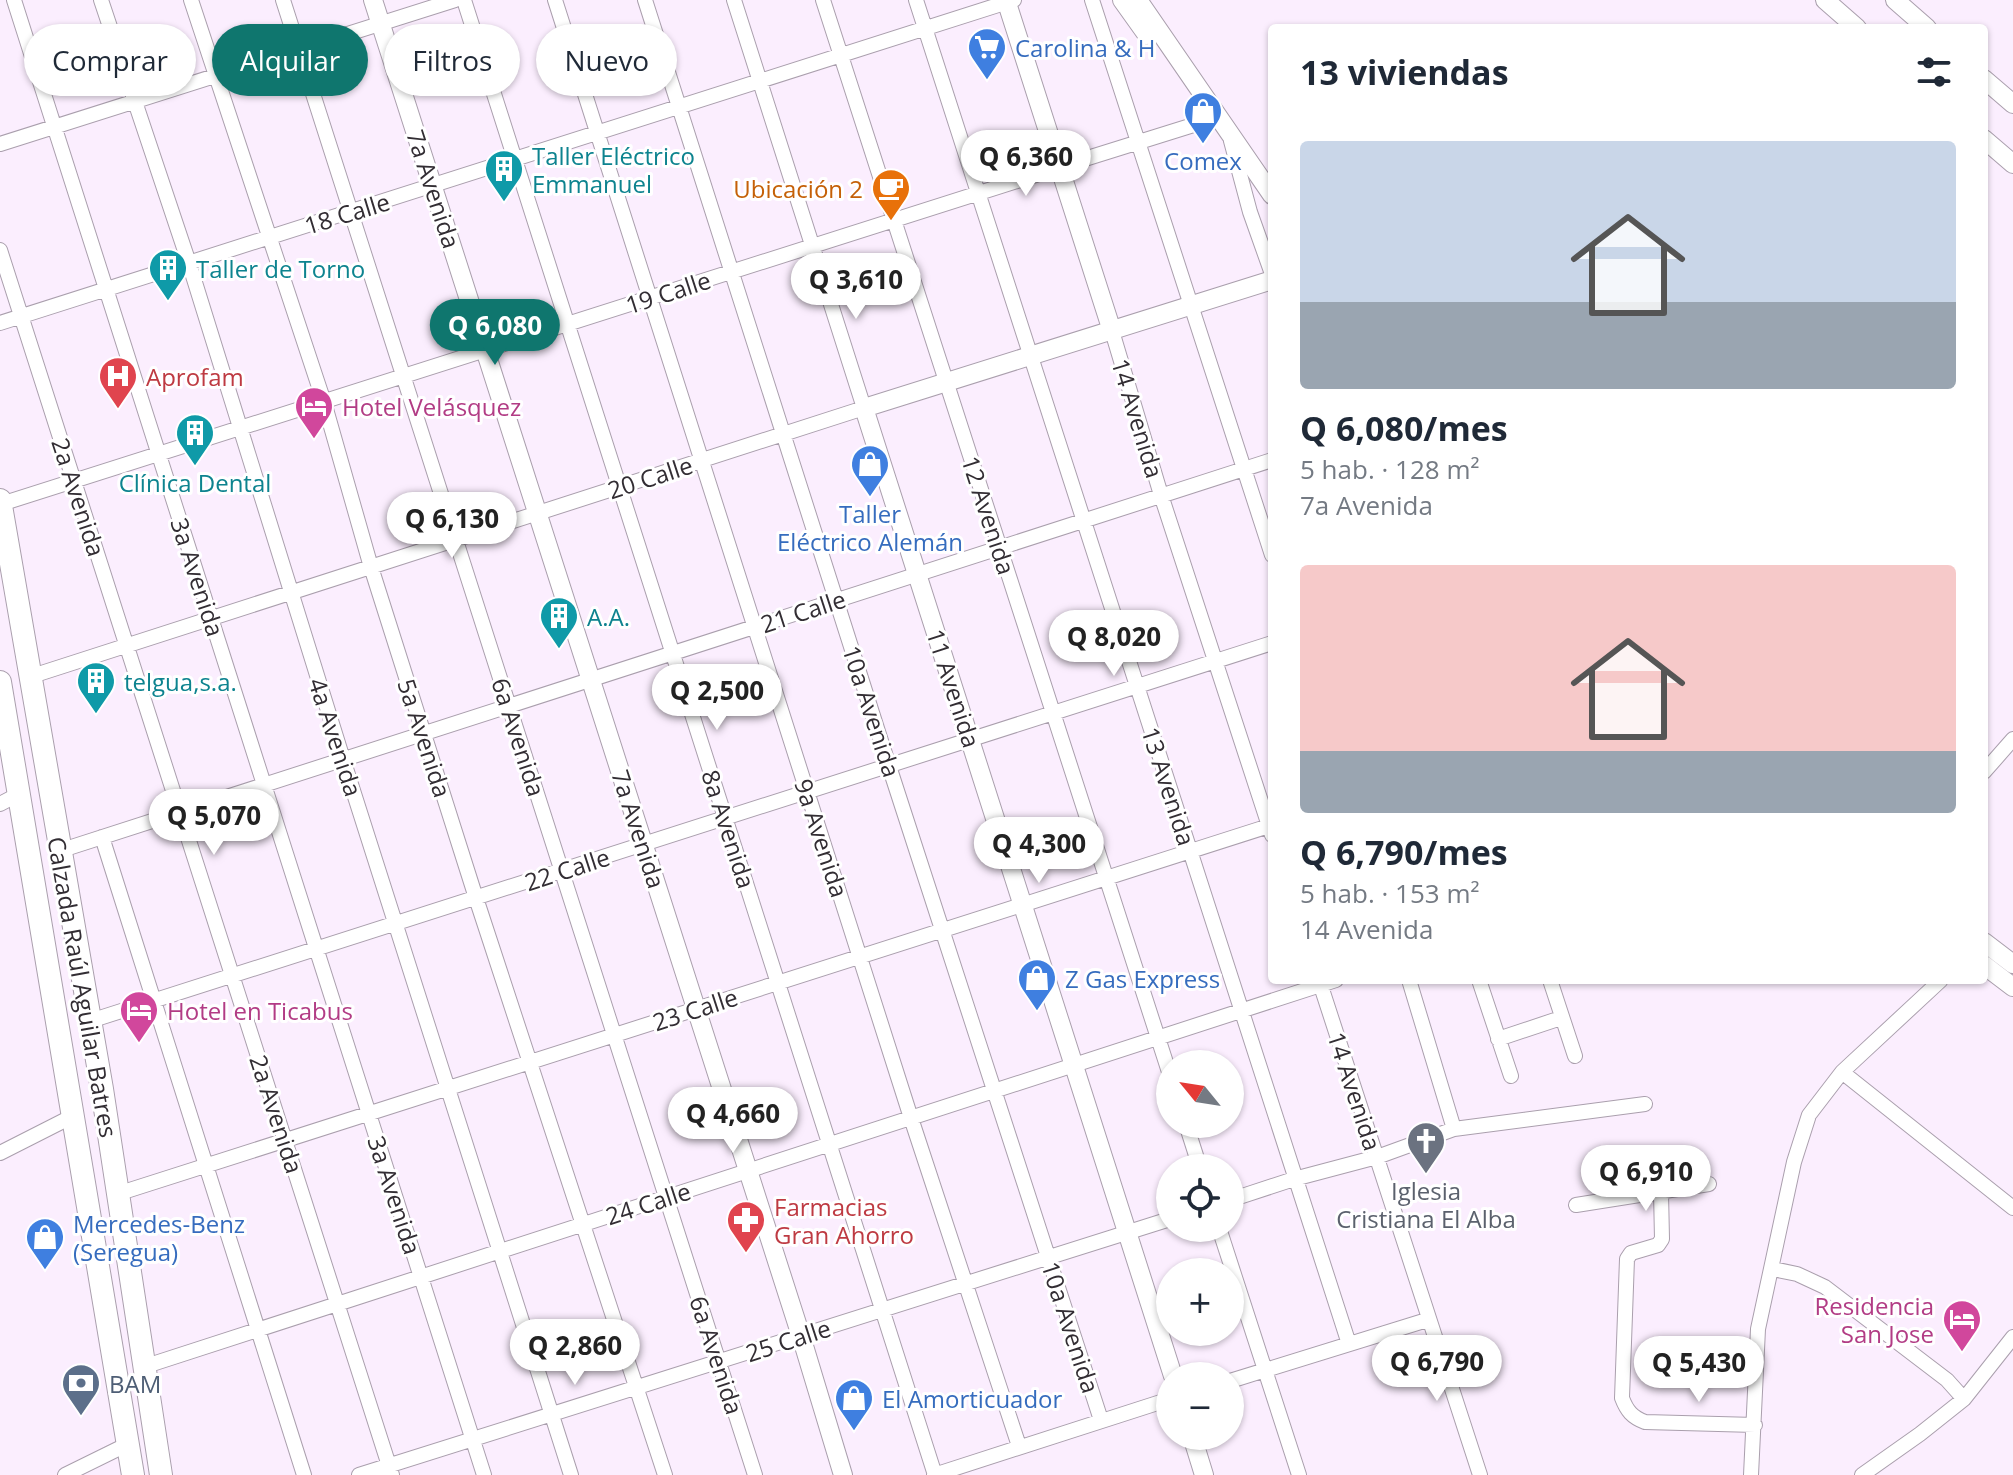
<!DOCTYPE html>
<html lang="es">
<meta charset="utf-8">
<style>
body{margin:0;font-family:"Open Sans",sans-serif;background:#f2f2f3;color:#1f2937;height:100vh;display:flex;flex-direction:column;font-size:30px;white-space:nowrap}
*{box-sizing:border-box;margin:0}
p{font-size:26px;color:#747a83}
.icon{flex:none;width:44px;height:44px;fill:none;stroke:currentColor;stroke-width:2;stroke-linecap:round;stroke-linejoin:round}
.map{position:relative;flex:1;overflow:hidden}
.details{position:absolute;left:1268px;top:24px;width:720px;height:960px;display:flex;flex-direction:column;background:#fff;border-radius:8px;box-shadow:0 2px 6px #0004}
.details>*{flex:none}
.guide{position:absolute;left:24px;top:24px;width:760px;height:72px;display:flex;gap:16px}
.needle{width:52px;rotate:300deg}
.fabs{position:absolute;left:1156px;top:1050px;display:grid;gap:16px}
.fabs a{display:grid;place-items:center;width:88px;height:88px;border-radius:50%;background:#fff;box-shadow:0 2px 6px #0004;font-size:40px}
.price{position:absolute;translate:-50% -68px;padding:0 18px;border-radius:28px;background:#fff;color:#222;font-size:26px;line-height:52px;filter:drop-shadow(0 2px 4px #0008)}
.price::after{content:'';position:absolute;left:50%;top:48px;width:24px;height:18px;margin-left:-12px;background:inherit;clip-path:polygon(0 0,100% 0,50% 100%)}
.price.selected{background:#0f766e;color:#fff}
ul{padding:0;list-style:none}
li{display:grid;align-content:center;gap:16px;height:424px;padding:0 32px}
li span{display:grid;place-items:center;height:248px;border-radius:8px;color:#555}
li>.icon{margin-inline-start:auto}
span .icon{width:144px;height:144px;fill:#fffc;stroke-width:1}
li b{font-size:34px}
h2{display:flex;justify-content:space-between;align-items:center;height:96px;padding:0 32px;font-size:34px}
.tag{padding:0 28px;border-radius:36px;background:#fff;box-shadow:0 2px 6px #0004;font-size:28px;line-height:72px}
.tag.selected{background:#0f766e;color:#fff}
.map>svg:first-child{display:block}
</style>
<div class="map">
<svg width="2013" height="1475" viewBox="0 0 2013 1475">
<rect width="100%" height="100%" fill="#fbeefe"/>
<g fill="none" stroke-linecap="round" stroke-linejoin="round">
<defs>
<path id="minor" d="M14,0l470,1475
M101,0l88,263 154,496 228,716
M191,0l133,402 47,165 105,331 189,577
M283,0l472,1475
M464,0l471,1475
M555,0l356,1118 108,328
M645,0l244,766 212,654
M823,0l347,1075
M916,0l433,1344
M1092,0l180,555
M1231,141l19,71 22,62
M0,144l455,-144
M1075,162l128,-40
M0,250l392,1225
M0,323l1014,-323
M1112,331l49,164 111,340
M1,504l1060,-337
M29,677l835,-269 -130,-408
M1984,772l29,-33
M0,804l19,-10
M102,837l202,638
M59,851l1213,-391
M1319,980l161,495
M1409,980l45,149
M1479,980l32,96
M1550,980l25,76
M90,1021l1182,-378
M1498,1039l63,-21
M1842,1072l171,136
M1186,1124l14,44
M0,1153l73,-37
M1661,1192l1,47 -4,6 -27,8 -4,6 -5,139c5,13 10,19 23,24l110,3
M117,1194l1155,-369
M1230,1200l64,-21 83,-22 77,-28 191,-25
M1576,1205l133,-21
M1219,1228l80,247
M1773,1269l24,5 28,13 122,93 17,19
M143,1367l1193,-387
M1230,1381l197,-61
M65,1475l63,-31
M359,1475l811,-256
M934,1475l236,-76
M1751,1475l7,-146 36,-167 15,-47 33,-43 99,-92
M1862,1475l58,-41 44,-35 49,-62"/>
<path id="major" d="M373,0l428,1336 42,139
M1006,0l106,331
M1122,0l25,35
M1138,0l134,195
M1825,0l32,28
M1895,0l32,28
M1984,79l29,25
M1984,139l29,25
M1984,942l29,22
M1984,965l29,22
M1173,1376l-309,-968 408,-128
M1192,1436l12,39"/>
<path id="highway" d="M0,500l102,589 59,386
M0,682l133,793"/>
</defs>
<!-- minor casing -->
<use href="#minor" stroke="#aa9fad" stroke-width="16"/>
<!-- major casing -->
<use href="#major" stroke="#aa9fad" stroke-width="20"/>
<!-- highway casing -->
<use href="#highway" stroke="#aa9fad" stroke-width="24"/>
<!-- minor -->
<use href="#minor" stroke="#fff" stroke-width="14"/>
<!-- major -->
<use href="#major" stroke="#fff" stroke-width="18"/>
<!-- highway -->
<use href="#highway" stroke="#fff" stroke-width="22"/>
</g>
<!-- icons -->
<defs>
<symbol id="supermarket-pin" viewBox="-11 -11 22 30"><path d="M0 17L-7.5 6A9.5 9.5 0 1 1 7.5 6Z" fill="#3f7fe0" stroke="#fff"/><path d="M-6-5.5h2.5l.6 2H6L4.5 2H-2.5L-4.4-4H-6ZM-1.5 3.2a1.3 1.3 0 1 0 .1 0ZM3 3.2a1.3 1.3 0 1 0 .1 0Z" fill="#fff"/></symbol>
<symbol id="shop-pin" viewBox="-11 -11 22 30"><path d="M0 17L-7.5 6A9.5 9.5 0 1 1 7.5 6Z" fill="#3f7fe0" stroke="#fff"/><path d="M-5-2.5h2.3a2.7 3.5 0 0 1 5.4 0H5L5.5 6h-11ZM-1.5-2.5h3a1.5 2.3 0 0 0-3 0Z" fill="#fff"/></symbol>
<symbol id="building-pin" viewBox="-11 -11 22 30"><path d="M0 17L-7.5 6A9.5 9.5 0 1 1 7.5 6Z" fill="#0f9aa8" stroke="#fff"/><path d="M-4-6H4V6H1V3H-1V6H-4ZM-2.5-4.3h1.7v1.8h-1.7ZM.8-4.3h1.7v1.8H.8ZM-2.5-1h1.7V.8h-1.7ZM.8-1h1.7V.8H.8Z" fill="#fff"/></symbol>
<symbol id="cafe-pin" viewBox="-11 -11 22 30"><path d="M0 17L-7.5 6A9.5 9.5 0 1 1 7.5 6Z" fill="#e8710a" stroke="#fff"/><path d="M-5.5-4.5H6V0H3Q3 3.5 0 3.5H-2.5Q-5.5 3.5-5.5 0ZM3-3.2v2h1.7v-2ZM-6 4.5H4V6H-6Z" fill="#fff"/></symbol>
<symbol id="hospital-pin" viewBox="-11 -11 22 30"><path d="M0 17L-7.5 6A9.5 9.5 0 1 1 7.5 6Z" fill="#e0444e" stroke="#fff"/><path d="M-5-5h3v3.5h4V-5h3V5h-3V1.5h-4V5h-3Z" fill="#fff"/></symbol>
<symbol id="hotel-pin" viewBox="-11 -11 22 30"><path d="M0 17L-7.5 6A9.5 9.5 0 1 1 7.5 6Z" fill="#d1479c" stroke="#fff"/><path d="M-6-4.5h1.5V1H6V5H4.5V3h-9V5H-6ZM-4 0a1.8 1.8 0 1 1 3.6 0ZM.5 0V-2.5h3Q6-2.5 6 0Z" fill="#fff"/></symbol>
<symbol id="church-pin" viewBox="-11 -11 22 30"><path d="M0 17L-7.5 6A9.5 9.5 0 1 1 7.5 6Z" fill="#6b7280" stroke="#fff"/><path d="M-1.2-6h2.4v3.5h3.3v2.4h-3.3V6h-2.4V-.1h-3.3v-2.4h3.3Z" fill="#fff"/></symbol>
<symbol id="pharmacy-pin" viewBox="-11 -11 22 30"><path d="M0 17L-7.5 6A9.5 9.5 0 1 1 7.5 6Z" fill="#e0444e" stroke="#fff"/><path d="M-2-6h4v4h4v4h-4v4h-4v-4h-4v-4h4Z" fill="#fff"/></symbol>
<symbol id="bank-pin" viewBox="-11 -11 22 30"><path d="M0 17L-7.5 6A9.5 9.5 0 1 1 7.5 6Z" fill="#5c6f8a" stroke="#fff"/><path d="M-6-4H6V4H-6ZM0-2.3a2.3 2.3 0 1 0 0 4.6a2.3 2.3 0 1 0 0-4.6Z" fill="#fff"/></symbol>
</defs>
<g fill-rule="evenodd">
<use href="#supermarket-pin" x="965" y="25" width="44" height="60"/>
<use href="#shop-pin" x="1181" y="89" width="44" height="60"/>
<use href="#building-pin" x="482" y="147" width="44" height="60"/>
<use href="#cafe-pin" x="869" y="166" width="44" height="60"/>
<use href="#building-pin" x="146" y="246" width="44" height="60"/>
<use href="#hospital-pin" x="96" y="354" width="44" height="60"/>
<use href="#hotel-pin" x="292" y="384" width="44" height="60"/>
<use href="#building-pin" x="173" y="411" width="44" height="60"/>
<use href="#shop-pin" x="848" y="442" width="44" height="60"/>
<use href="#building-pin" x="537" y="594" width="44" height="60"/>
<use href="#building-pin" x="74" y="659" width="44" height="60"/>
<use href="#shop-pin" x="1015" y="956" width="44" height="60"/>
<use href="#hotel-pin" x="117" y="988" width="44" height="60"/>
<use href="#church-pin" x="1404" y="1119" width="44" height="60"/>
<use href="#pharmacy-pin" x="724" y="1198" width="44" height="60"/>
<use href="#shop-pin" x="23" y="1215" width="44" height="60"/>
<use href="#hotel-pin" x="1940" y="1297" width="44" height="60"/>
<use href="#bank-pin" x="59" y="1361" width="44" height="60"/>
<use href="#shop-pin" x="832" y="1376" width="44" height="60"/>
</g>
<g text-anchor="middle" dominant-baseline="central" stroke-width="6" stroke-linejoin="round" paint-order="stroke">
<!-- shop labels -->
<g font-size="24" fill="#366cbe" stroke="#fff" text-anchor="start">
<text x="1015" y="47">Carolina &amp; H</text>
<text x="1203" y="160" text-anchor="middle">Comex</text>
<text x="870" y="513" text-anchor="middle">Taller<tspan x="870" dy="28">Eléctrico Alemán</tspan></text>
<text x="1065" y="978">Z Gas Express</text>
<text x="73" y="1223">Mercedes-Benz<tspan x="73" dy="28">(Seregua)</tspan></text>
<text x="882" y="1398">El Amorticuador</text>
</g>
<!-- culture labels -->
<g font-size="24" fill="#0d838f" stroke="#fff" text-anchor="start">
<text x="532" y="155">Taller Eléctrico<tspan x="532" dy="28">Emmanuel</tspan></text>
<text x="196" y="268">Taller de Torno</text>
<text x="195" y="482" text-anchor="middle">Clínica Dental</text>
<text x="587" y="616">A.A.</text>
<text x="124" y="681">telgua,s.a.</text>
</g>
<!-- food labels -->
<g font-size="24" fill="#c56008" stroke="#fff" text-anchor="end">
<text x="863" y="188">Ubicación 2</text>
</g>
<!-- street labels -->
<g font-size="24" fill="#322d33" stroke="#fff">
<text transform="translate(434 189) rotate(72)">7a Avenida</text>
<text transform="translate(347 213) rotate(-17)">18 Calle</text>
<text transform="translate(668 292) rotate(-18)">19 Calle</text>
<text transform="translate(1138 418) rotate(73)">14 Avenida</text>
<text transform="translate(650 477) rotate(-18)">20 Calle</text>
<text transform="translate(79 497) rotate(72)">2a Avenida</text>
<text transform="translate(989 515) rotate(72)">12 Avenida</text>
<text transform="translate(198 577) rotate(72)">3a Avenida</text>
<text transform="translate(803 611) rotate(-18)">21 Calle</text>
<text transform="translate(954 688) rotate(72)">11 Avenida</text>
<text transform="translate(872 711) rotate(72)">10a Avenida</text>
<text transform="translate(336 737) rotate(72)">4a Avenida</text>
<text transform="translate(519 737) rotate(72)">6a Avenida</text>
<text transform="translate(425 738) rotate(72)">5a Avenida</text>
<text transform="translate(1169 786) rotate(72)">13 Avenida</text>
<text transform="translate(639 829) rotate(72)">7a Avenida</text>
<text transform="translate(729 829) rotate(72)">8a Avenida</text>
<text transform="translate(822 838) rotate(72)">9a Avenida</text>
<text transform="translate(567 869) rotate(-18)">22 Calle</text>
<text transform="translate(83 987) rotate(80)">Calzada Raúl Aguilar Batres</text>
<text transform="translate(695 1009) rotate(-18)">23 Calle</text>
<text transform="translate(1355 1091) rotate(72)">14 Avenida</text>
<text transform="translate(277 1114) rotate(72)">2a Avenida</text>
<text transform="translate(395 1195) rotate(72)">3a Avenida</text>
<text transform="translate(648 1203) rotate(-18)">24 Calle</text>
<text transform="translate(1071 1327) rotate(72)">10a Avenida</text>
<text transform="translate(788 1340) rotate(-18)">25 Calle</text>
<text transform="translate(717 1355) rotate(72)">6a Avenida</text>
</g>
<!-- health labels -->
<g font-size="24" fill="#be3a42" stroke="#fff" text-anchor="start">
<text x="146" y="376">Aprofam</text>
<text x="774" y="1206">Farmacias<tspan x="774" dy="28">Gran Ahorro</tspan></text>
</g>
<!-- hotel labels -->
<g font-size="24" fill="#b23c85" stroke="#fff" text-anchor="start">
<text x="342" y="406">Hotel Velásquez</text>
<text x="167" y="1010">Hotel en Ticabus</text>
<text x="1934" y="1305" text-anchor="end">Residencia<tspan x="1934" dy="28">San Jose</tspan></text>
</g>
<!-- worship labels -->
<g font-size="24" fill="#5b616d" stroke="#fff">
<text x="1426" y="1190">Iglesia<tspan x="1426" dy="28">Cristiana El Alba</tspan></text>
</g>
<!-- service labels -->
<g font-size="24" fill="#4e5e75" stroke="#fff" text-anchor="start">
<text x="109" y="1383">BAM</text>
</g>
</g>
</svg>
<div class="fabs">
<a><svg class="needle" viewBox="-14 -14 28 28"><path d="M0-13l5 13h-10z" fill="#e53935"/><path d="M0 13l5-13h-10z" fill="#747a83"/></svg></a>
<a><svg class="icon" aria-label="locate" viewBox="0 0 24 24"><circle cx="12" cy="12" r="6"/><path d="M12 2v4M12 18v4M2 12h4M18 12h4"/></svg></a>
<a>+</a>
<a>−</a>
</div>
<b class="price" style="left:1026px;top:198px">Q 6,360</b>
<b class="price" style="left:856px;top:321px">Q 3,610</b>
<b class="price selected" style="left:495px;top:367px">Q 6,080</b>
<b class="price" style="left:452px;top:560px">Q 6,130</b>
<b class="price" style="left:1114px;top:678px">Q 8,020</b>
<b class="price" style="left:717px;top:732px">Q 2,500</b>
<b class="price" style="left:214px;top:857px">Q 5,070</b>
<b class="price" style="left:1039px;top:885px">Q 4,300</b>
<b class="price" style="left:733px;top:1155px">Q 4,660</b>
<b class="price" style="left:1646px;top:1213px">Q 6,910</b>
<b class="price" style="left:575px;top:1387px">Q 2,860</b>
<b class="price" style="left:1437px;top:1403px">Q 6,790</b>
<b class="price" style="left:1699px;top:1404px">Q 5,430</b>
<div class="guide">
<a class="tag">Comprar</a>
<a class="tag selected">Alquilar</a>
<a class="tag">Filtros</a>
<a class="tag">Nuevo</a>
</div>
<section class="details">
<h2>13 viviendas<svg class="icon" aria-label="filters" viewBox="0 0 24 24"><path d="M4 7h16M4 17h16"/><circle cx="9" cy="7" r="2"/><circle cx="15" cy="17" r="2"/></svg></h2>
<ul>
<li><span style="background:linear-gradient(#c9d6e8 65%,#9aa5b1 0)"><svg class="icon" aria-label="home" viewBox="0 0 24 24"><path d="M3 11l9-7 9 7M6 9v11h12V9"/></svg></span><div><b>Q 6,080/mes</b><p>5 hab. · 128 m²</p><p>7a Avenida</p></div></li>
<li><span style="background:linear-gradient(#f6c9c9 75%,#9aa5b1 0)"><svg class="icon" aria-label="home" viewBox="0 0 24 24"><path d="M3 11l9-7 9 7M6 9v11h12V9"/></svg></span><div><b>Q 6,790/mes</b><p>5 hab. · 153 m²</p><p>14 Avenida</p></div></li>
</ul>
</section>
</div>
